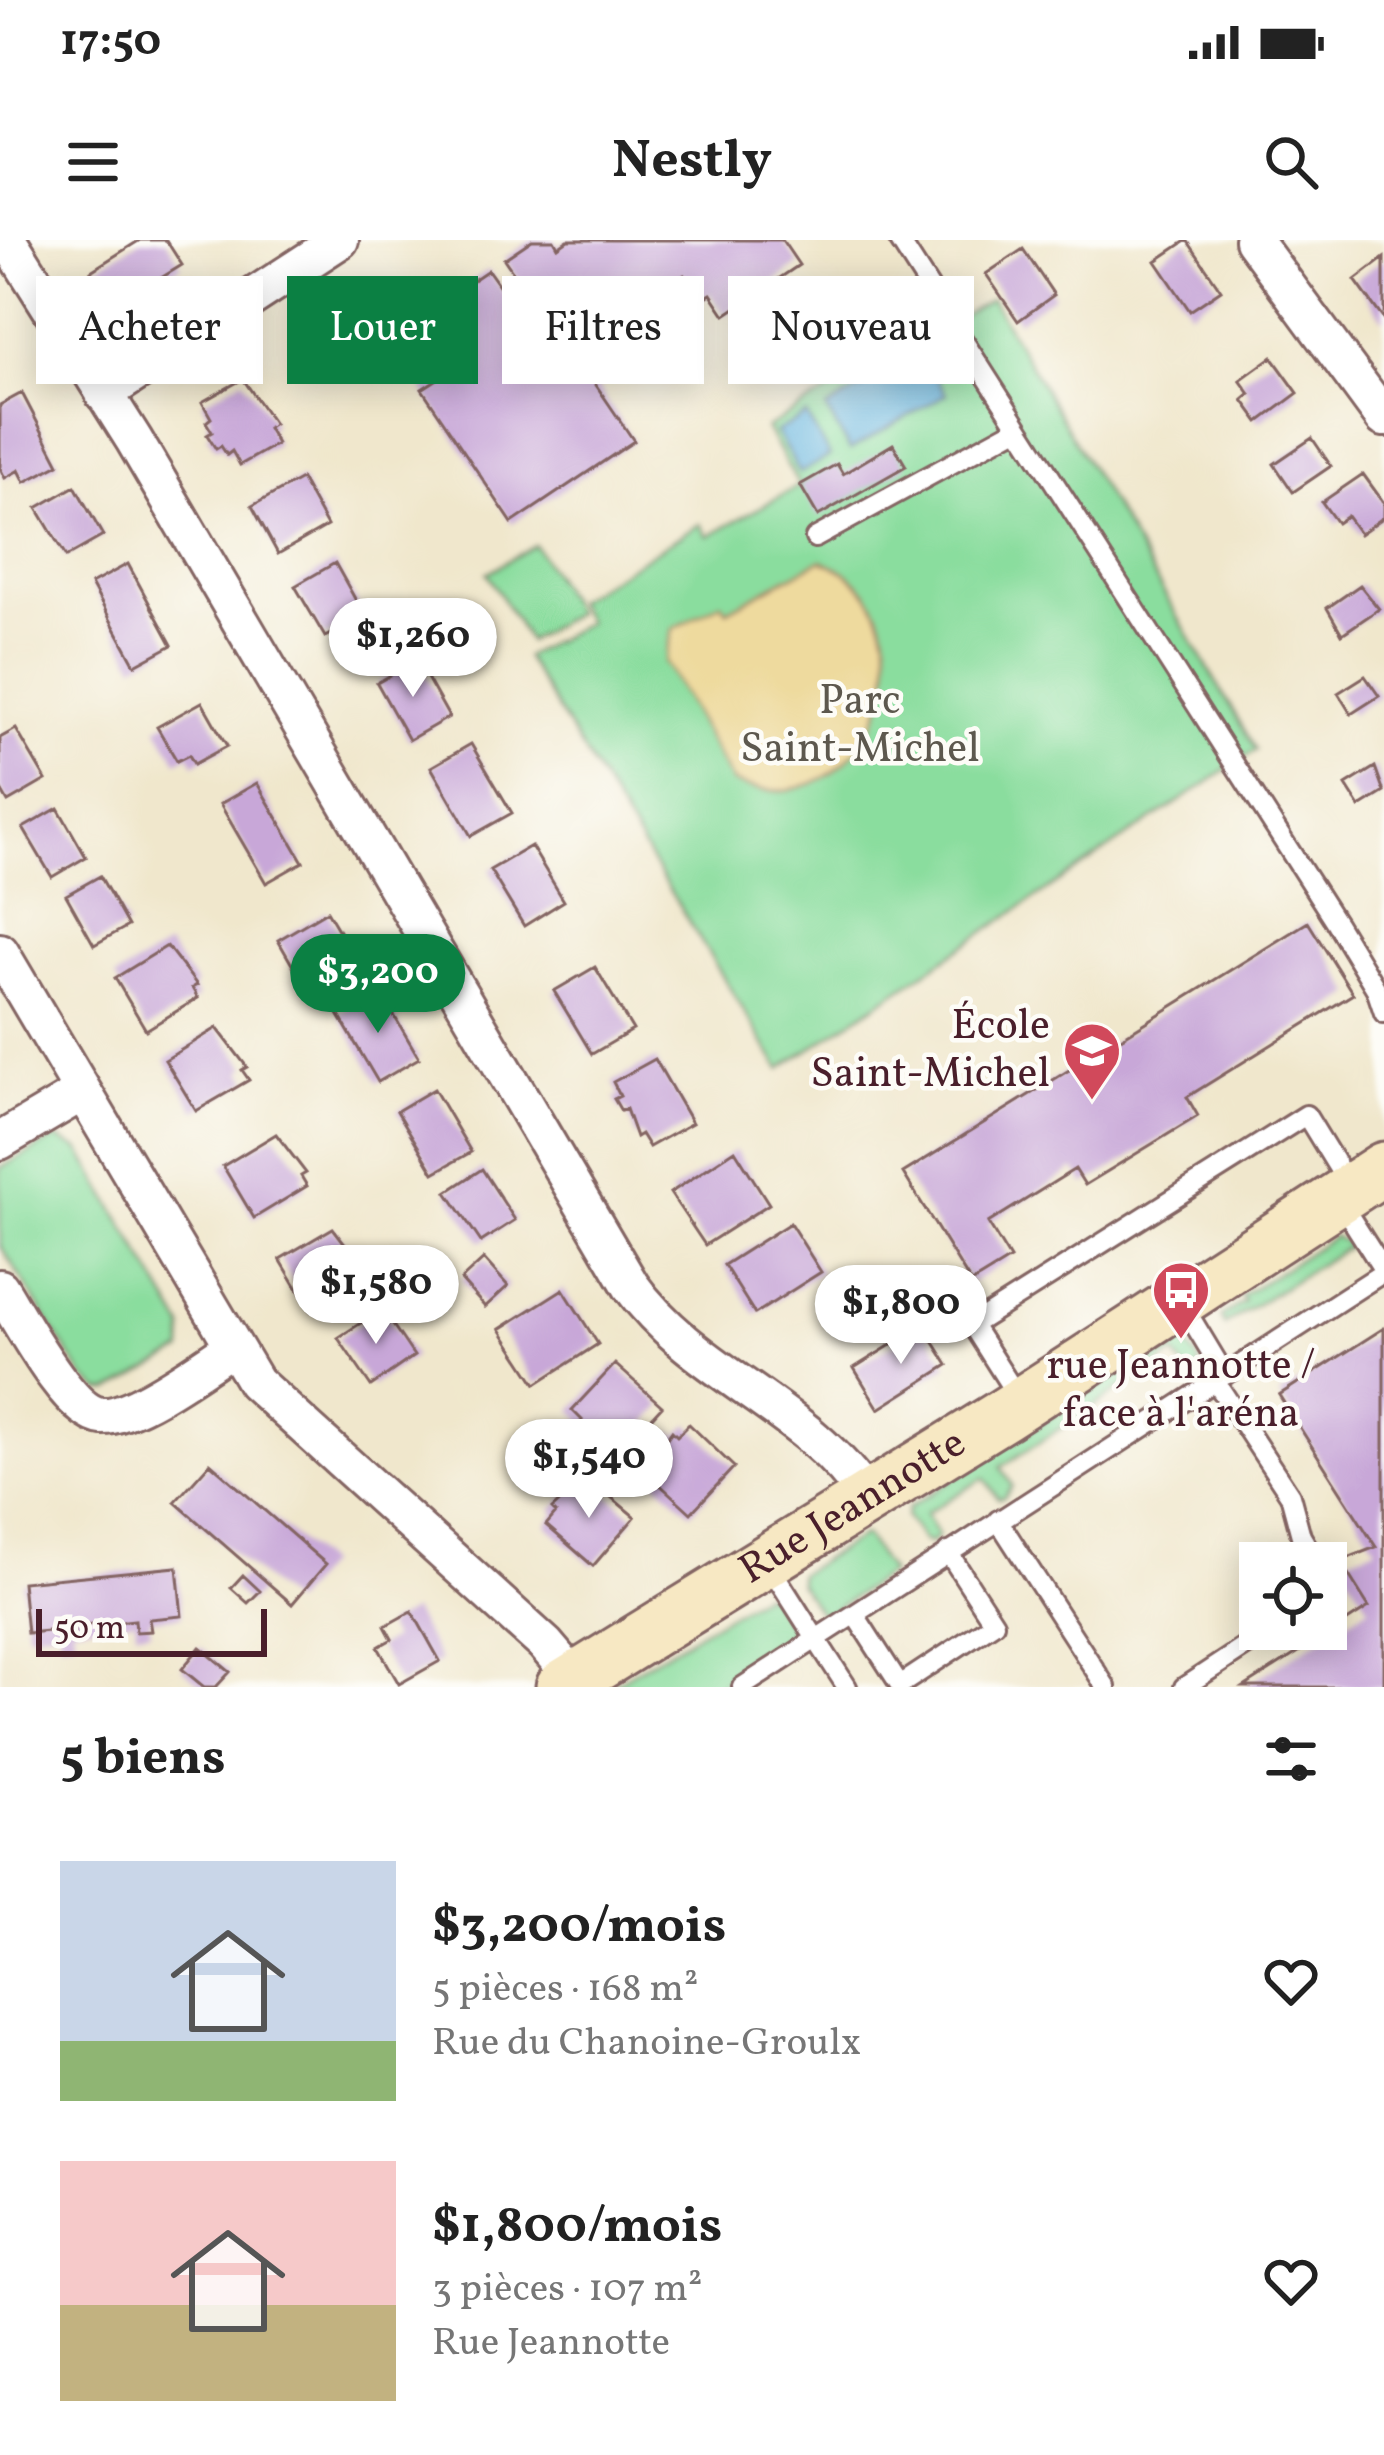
<!DOCTYPE html>
<html lang="fr">
<meta charset="utf-8">
<style>
body{margin:0;font-family:Vollkorn,serif;background:#f6f6f6;color:#222;height:100vh;display:flex;flex-direction:column;font-size:45px;white-space:nowrap}
*{box-sizing:border-box;margin:0}
p{font-size:39px;color:#767676}
.icon{flex:none;width:66px;height:66px;fill:none;stroke:currentColor;stroke-width:2;stroke-linecap:round;stroke-linejoin:round}
.map{position:relative;height:1447px;overflow:hidden}
.details{display:flex;flex-direction:column;background:#fff;flex:1}
.details>*{flex:none}
.banner{position:absolute;left:36px;top:36px;width:1314px;height:108px;display:flex;gap:24px}
.fabs{position:absolute;left:1239px;top:1302px;display:grid;gap:24px}
.fabs a{display:grid;place-items:center;width:108px;height:108px;border-radius:0px;background:#fff;box-shadow:0 6px 30px #0003;font-size:60px}
.scale{position:absolute;left:36px;bottom:30px;width:231px;box-sizing:border-box;padding-left:12px;border:6px solid #4a1f2b;border-top:0;font-size:33px;line-height:42px;white-space:nowrap;color:#4a1f2b;-webkit-text-stroke:9px #fdfcf7;paint-order:stroke}
.price{position:absolute;translate:-50% -102px;padding:0 27px;border-radius:42px;background:#fff;color:#222;font-size:39px;line-height:78px;filter:drop-shadow(0 3px 6px #0008)}
.price::after{content:'';position:absolute;left:50%;top:72px;width:36px;height:27px;margin-left:-18px;background:inherit;clip-path:polygon(0 0,100% 0,50% 100%)}
.price.active{background:#0b8043;color:#fff}
ul{padding:0;list-style:none}
li{display:flex;align-items:center;gap:36px;height:300px;padding:0 60px}
li span{display:grid;place-items:center;flex:none;width:336px;height:240px;border-radius:0px;color:#555}
li>.icon{margin-inline-start:auto}
span .icon{width:144px;height:144px;fill:#fffc;stroke-width:1}
li b{font-size:51px}
h2{display:flex;justify-content:space-between;align-items:center;height:144px;padding:0 60px;font-size:51px}
.tag{padding:0 42px;border-radius:0px;background:#fff;box-shadow:0 6px 30px #0003;font-size:42px;line-height:108px}
.tag.active{background:#0b8043;color:#fff}
.status{display:flex;justify-content:space-between;align-items:center;height:84px;padding:0 60px;background:#fff;direction:ltr}
.status svg{height:33px;fill:currentColor}
header{display:flex;justify-content:space-between;align-items:center;height:156px;padding:0 60px;background:#fff;font-size:54px;font-weight:700}
.map>svg:first-child{display:block}
</style>
<div class="status"><b>17:50</b><svg viewBox="0 0 49 12"><path d="M0 12V9h3v3zM5 12V6h3v6zM10 12V3h3v9zM15 12V0h3v12zM26 1h20v11H26zM47 4h2v5h-2z"/></svg></div>
<header><svg class="icon" aria-label="menu" viewBox="0 0 24 24"><path d="M4 6h16M4 12h16M4 18h16"/></svg>Nestly<svg class="icon" aria-label="search" viewBox="0 0 24 24"><circle cx="10" cy="10" r="6"/><path d="M15 15l6 6"/></svg></header>
<div class="map">
<svg width="1384" height="1447" viewBox="0 0 1384 1447">
<rect width="100%" height="100%" fill="#fdfcf7"/>
<filter id="ink" filterUnits="userSpaceOnUse"><feTurbulence type="fractalNoise" baseFrequency=".00833" numOctaves="2"/><feDisplacementMap in="SourceGraphic" scale="24" xChannelSelector="R" yChannelSelector="G"/><feConvolveMatrix kernelMatrix="1 2 1 2 8 2 1 2 1" color-interpolation-filters="sRGB"/></filter>
<filter id="wash" filterUnits="userSpaceOnUse"><feTurbulence type="fractalNoise" baseFrequency=".004" numOctaves="4" result="noise"/><feDisplacementMap in="SourceGraphic" scale="48" xChannelSelector="R" yChannelSelector="G"/><feGaussianBlur stdDeviation="2.7" result="paint"/><feColorMatrix in="noise" values="0 0 0 0 0 0 0 0 0 0 0 0 0 0 0 0 0 1.4 0 .05"/><feComposite in="paint" operator="in"/></filter>
<g filter="url(#wash)">
<rect width="100%" height="100%" fill="#f0e7cc"/>
<!-- green -->
<path fill="#8add9e" stroke="#6a7e64" stroke-width="3" d="M991,59l265,451 -476,319 -255,-412 62,-35 -13,-21 126,-77 8,12 91,-50 -33,-58z
M535,305l40,68 -47,28 -41,-68z
M57,898l23,12 104,178 -1,23 -73,40h-9l-17,-13 -84,-133v-77z
M1334,996l16,9 -126,80 -3,-8 23,-15 -3,-6z
M1183,1098l17,25 -5,10 -5,2 -16,-21 -173,113 11,19 -8,11 -6,1 -14,-20 -59,36 13,22 -6,7 -9,-2 -17,-24 2,-9 263,-169z
M864,1295l26,38 -68,44 -23,-34v-9z
M763,1354l7,1 25,41 -78,51h-109z"/>
<!-- sand -->
<path fill="#eeda9e" stroke="#9c7c64" stroke-width="3" d="M821,320c132,50 53,277 -89,222l-67,-120 8,-33 48,-26 6,7z"/>
<!-- water -->
<path fill="#64b4df" stroke="#576a85" stroke-width="3" d="M922,113l24,41 -96,56 -24,-41z
M806,175l24,41 -30,17 -24,-41z"/>
<g id="blocks">
<!-- building -->
<path fill="#c8a7d8" d="M140,0h26l16,25 -68,42 -23,-36z
M532,0h22l4,7 10,-7h214l17,25 -74,50 -14,-21 -10,6 -17,-25 -112,80 -27,-41 -21,14 35,51 22,-16 53,78 -122,82 -90,-134 17,-11 -35,-51 84,-57 27,38 15,-11 -26,-38z
M1187,0l34,50 -31,21 -34,-50z
M1023,9l31,46 -36,26 -32,-47z
M1384,18v62l-29,-40z
M1272,117l26,36 -39,29 -16,-22 7,-6 -10,-14z
M243,139l31,45 -6,4 9,16 -37,21 -8,-14 -5,4 -6,-9 -5,3 -9,-14 5,-3 -6,-10 5,-4 -9,-16z
M22,153l37,71 -34,18 -6,-12 -14,8 -5,-10v-63z
M1312,198l19,28 -38,26 -19,-28z
M893,204l13,22 -88,50 -18,-31 37,-21 6,10z
M1363,234l21,29v14l-24,17 -13,-18 -10,7 -15,-21z
M301,239l26,47 -49,28 -26,-48z
M75,246l28,50 -37,21 -29,-49z
M335,323l29,52 -39,22 -30,-51z
M128,324l44,81 -37,20 -44,-81z
M1360,345l19,24 -37,25 -15,-26z
M417,420l32,57 -40,23 -32,-57z
M1365,436l14,20 -28,18 -13,-21z
M202,462l25,44 -33,18 -5,-9 -12,6 -20,-34z
M16,489l30,51 -38,22 -8,-14v-50z
M471,504l41,69 -41,23 -40,-69z
M1375,527l9,25 -24,15 -14,-22z
M257,543l46,79 -37,21 -46,-79z
M58,568l28,49 -34,20 -29,-49z
M531,606l33,55 -40,25 -34,-56z
M100,636l28,50 -34,19 -28,-50z
M327,671l25,42 -50,29 -24,-42z
M1308,682l45,72 -166,103 11,19 -113,69 -10,-16 -87,54 22,36 -39,24 -68,-110z
M167,706l30,39 -5,3 6,10 -52,32 -31,-52z
M595,727l38,63 -41,24 -38,-63z
M379,750l40,68 -41,24 -40,-68z
M217,788l30,39 -5,3 7,10 -53,31 -31,-51z
M655,819l37,64 -43,24 -8,-13 -5,3 -10,-28 -5,2 -7,-12 6,-3 -7,-14z
M434,849l37,63 -37,21 -37,-62z
M276,894l30,39 -5,3 6,10 -53,32 -31,-52z
M735,910l34,54 -64,41 -35,-52z
M482,929l33,51 -34,22 -34,-50z
M790,983l31,49 -66,42 -31,-49z
M333,988l30,39 -6,3 7,10 -53,31 -31,-52z
M484,1019l24,27 -23,21 -24,-27z
M563,1049l35,55 -62,40 -36,-55z
M382,1069l32,47 -43,30 -33,-48z
M923,1085l25,40 -69,44 -25,-41z
M1384,1088v359h-140l125,-80 -29,-46 36,-14 -97,-152z
M615,1124l47,42 -43,47 -10,-9 -5,6 -27,-24 5,-6 -10,-10z
M689,1184l45,43 -43,46 -47,-43 28,-39 5,5z
M210,1223l116,101 -34,40 -117,-102z
M587,1237l48,40 -42,49 -47,-41 10,-12 -4,-4z
M177,1327l5,49 -33,3 2,12 -15,1 -1,-12 -62,7 2,13 -15,2 -1,-12 -32,3 -5,-51z
M243,1335l17,16 -12,12 -17,-15z
M412,1371l28,50 -41,23 -21,-37 14,-8 -7,-13z
M200,1407l30,25 -14,15h-12l-22,-18z"/>
</g>
</g>
<g filter="url(#ink)">
<use href="#blocks" fill-opacity="0" stroke="#846563" stroke-width="3"/>
<g fill="none" stroke-linecap="round" stroke-linejoin="round">
<defs>
<path id="service" d="M899,0l437,683 40,66 8,24
M815,298l202,-110
M1341,963l43,68
M1181,1062l44,73
M1215,1141l75,114 11,41 16,27
M1019,1159l-47,-74 334,-210 44,72
M998,1280l108,167
M767,1322l49,77 568,-367
M855,1375l45,70 94,-62 -46,-71
M742,1447l74,-48 31,48
M1184,1447l88,-58"/>
<path id="minor" d="M8,0l126,200 497,846c63,88 178,122 237,213
M1253,0l131,178
M104,154l236,-154
M0,712l255,430 290,262 29,34
M0,901l83,-49
M0,1048c18,28 68,125 102,128 31,2 103,-51 130,-69"/>
<g id="secondary">
<path id="s1" d="M562,1447l441,-272 381,-247"/>
</g>
</defs>
<!-- service casing -->
<use href="#service" stroke="#846563" stroke-width="24"/>
<!-- minor casing -->
<use href="#minor" stroke="#846563" stroke-width="42"/>
<!-- secondary casing -->
<use href="#secondary" stroke="#846563" stroke-width="57"/>
<!-- service -->
<use href="#service" stroke="#fff" stroke-width="18"/>
<!-- minor -->
<use href="#minor" stroke="#fff" stroke-width="36"/>
<!-- secondary -->
<use href="#secondary" stroke="#f7e8c3" stroke-width="51"/>
</g>
</g>
<!-- icons -->
<defs>
<symbol id="school-pin" viewBox="-11 -11 22 30"><path d="M0 17L-7.5 6A9.5 9.5 0 1 1 7.5 6Z" fill="#d1495b" stroke="#fdfcf7"/><path d="M0-5L7-2L0 1L-7-2ZM-4 1L0 2.5L4 1V4Q0 6-4 4Z" fill="#fff"/></symbol>
<symbol id="bus-pin" viewBox="-11 -11 22 30"><path d="M0 17L-7.5 6A9.5 9.5 0 1 1 7.5 6Z" fill="#d1495b" stroke="#fdfcf7"/><path d="M-5-6H5V4H4V6H2V4H-2V6H-4V4H-5ZM-3.5-4V0h7V-4ZM-3.5 1.2v1.5H-2V1.2ZM2 1.2v1.5H3.5V1.2Z" fill="#fff"/></symbol>
</defs>
<g fill-rule="evenodd">
<use href="#school-pin" x="1059" y="778" width="66" height="90"/>
<use href="#bus-pin" x="1148" y="1017" width="66" height="90"/>
</g>
<g text-anchor="middle" dominant-baseline="central" stroke-width="9" stroke-linejoin="round" paint-order="stroke">
<!-- park labels -->
<g font-size="42" fill="#5d584e" stroke="#fdfcf7">
<text x="860" y="462">Parc<tspan x="860" dy="48">Saint-Michel</tspan></text>
</g>
<!-- poi labels -->
<g font-size="42" fill="#4a1f2b" stroke="#fdfcf7" text-anchor="end">
<text x="1050" y="787">École<tspan x="1050" dy="48">Saint-Michel</tspan></text>
<text x="1181" y="1127" text-anchor="middle">rue Jeannotte /<tspan x="1181" dy="48">face à l'aréna</tspan></text>
</g>
<!-- street labels -->
<g font-size="42" fill="#4a1f2b" stroke="#fdfcf7">
<text stroke="none"><textPath href="#s1" startOffset="342">Rue Jeannotte</textPath></text>
</g>
</g>
</svg>
<div class="fabs">
<a><svg class="icon" aria-label="locate" viewBox="0 0 24 24"><circle cx="12" cy="12" r="6"/><path d="M12 2v4M12 18v4M2 12h4M18 12h4"/></svg></a>
</div>
<div class="scale">50 m</div>
<b class="price" style="left:413px;top:460px">$1,260</b>
<b class="price active" style="left:378px;top:796px">$3,200</b>
<b class="price" style="left:376px;top:1107px">$1,580</b>
<b class="price" style="left:901px;top:1127px">$1,800</b>
<b class="price" style="left:589px;top:1281px">$1,540</b>
<div class="banner">
<a class="tag">Acheter</a>
<a class="tag active">Louer</a>
<a class="tag">Filtres</a>
<a class="tag">Nouveau</a>
</div>
</div>
<section class="details">
<h2>5 biens<svg class="icon" aria-label="filters" viewBox="0 0 24 24"><path d="M4 7h16M4 17h16"/><circle cx="9" cy="7" r="2"/><circle cx="15" cy="17" r="2"/></svg></h2>
<ul>
<li><span style="background:linear-gradient(#c9d6e8 75%,#8fb573 0)"><svg class="icon" aria-label="home" viewBox="0 0 24 24"><path d="M3 11l9-7 9 7M6 9v11h12V9"/></svg></span><div><b>$3,200/mois</b><p>5 pièces · 168 m²</p><p>Rue du Chanoine-Groulx</p></div><svg class="icon" aria-label="heart" viewBox="0 0 24 24"><path d="M12 20l-8-8c-3-5 5-10 8-4 3-6 11-1 8 4z"/></svg></li>
<li><span style="background:linear-gradient(#f6c9c9 60%,#c2b280 0)"><svg class="icon" aria-label="home" viewBox="0 0 24 24"><path d="M3 11l9-7 9 7M6 9v11h12V9"/></svg></span><div><b>$1,800/mois</b><p>3 pièces · 107 m²</p><p>Rue Jeannotte</p></div><svg class="icon" aria-label="heart" viewBox="0 0 24 24"><path d="M12 20l-8-8c-3-5 5-10 8-4 3-6 11-1 8 4z"/></svg></li>
</ul>
</section>
